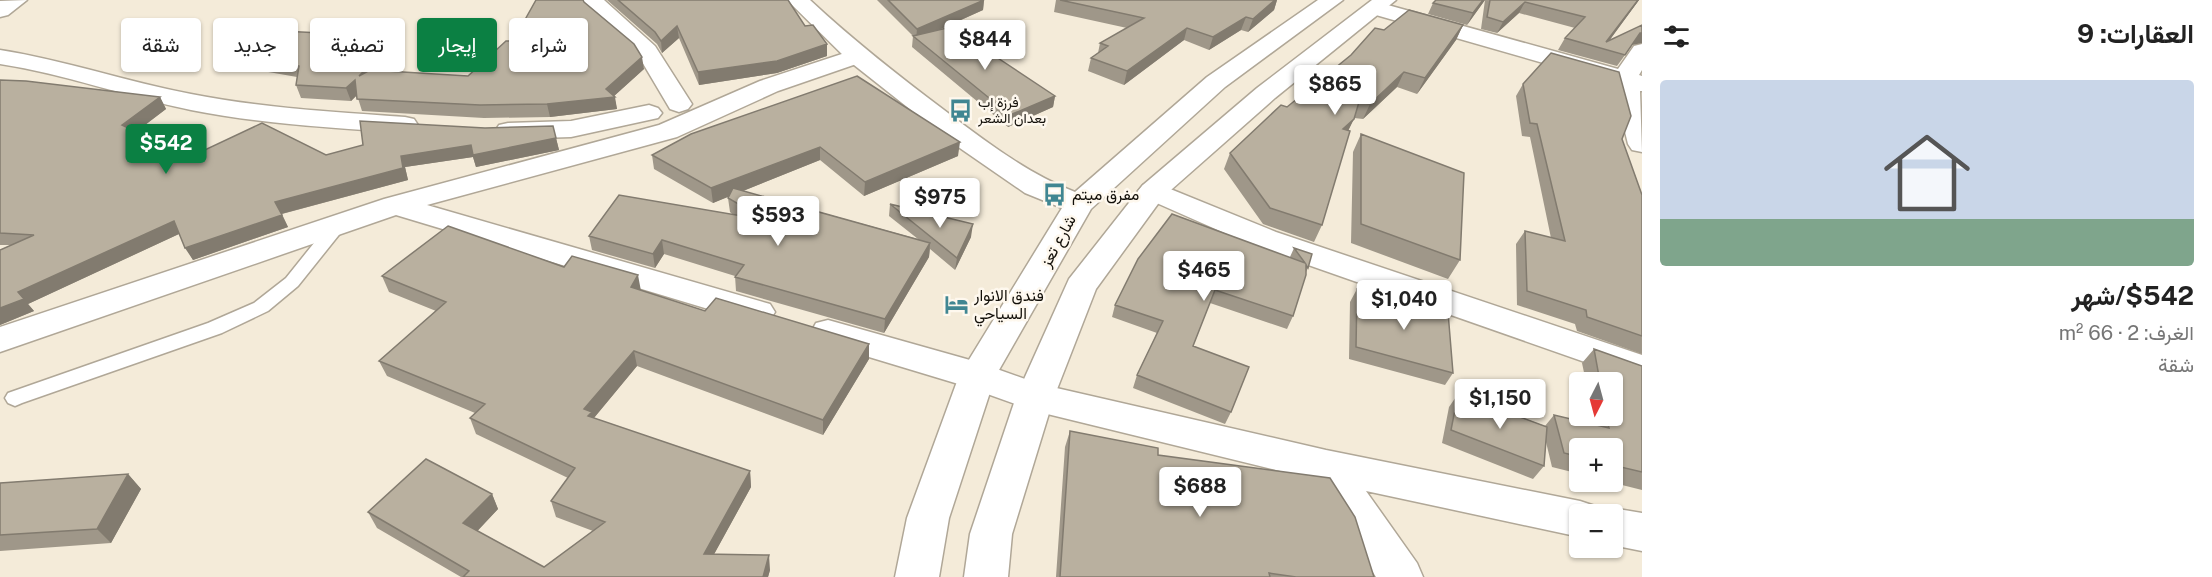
<!DOCTYPE html>
<html lang="ar">
<meta charset="utf-8">
<style>
body{margin:0;font-family:"Public Sans",Vazirmatn,sans-serif;background:#f6f6f6;color:#222;direction:rtl;height:100vh;display:flex;flex-direction:column;font-size:22px;white-space:nowrap}
*{box-sizing:border-box;margin:0}
p{font-size:20px;color:#767676}
.icon{flex:none;width:33px;height:33px;fill:none;stroke:currentColor;stroke-width:2;stroke-linecap:round;stroke-linejoin:round}
.map{position:relative;flex:1;overflow:hidden;direction:ltr}
.panel{display:flex;flex-direction:column;background:#fff;width:570px}
.panel>*{flex:none}
.guide{position:absolute;left:18px;top:18px;width:570px;height:54px;direction:rtl;display:flex;gap:12px}
.needle{width:39px;rotate:186deg}
.controls{position:absolute;left:1569px;top:372px;display:grid;gap:12px}
.controls a{display:grid;place-items:center;width:54px;height:54px;border-radius:6px;background:#fff;box-shadow:0 2px 4px #0004;font-size:30px}
.price{position:absolute;translate:-50% -51px;padding:0 14px;border-radius:6px;background:#fff;color:#222;font-size:20px;line-height:39px;filter:drop-shadow(0 2px 3px #0008)}
.price::after{content:'';position:absolute;left:50%;top:36px;width:18px;height:14px;margin-left:-9px;background:inherit;clip-path:polygon(0 0,100% 0,50% 100%)}
.price.active{background:#0b8043;color:#fff}
ul{padding:0;list-style:none}
li{display:grid;align-content:center;gap:12px;height:318px;padding:0 18px}
li+li{border-top:2px solid #e0e0e0}
li span{display:grid;place-items:center;height:186px;border-radius:6px;color:#555}
li>.icon{margin-inline-start:auto}
span .icon{width:108px;height:108px;fill:#fffc;stroke-width:1}
li b{font-size:26px}
h2{display:flex;justify-content:space-between;align-items:center;height:72px;padding:0 18px;font-size:26px}
.pill{padding:0 21px;border-radius:6px;background:#fff;box-shadow:0 2px 4px #0004;font-size:21px;line-height:54px}
.pill.active{background:#0b8043;color:#fff}
main{display:flex;flex:1;min-height:0}
.map>svg:first-child{display:block}
</style>
<main>
<section class="panel">
<h2>العقارات: 9<svg class="icon" aria-label="filters" viewBox="0 0 24 24"><path d="M4 7h16M4 17h16"/><circle cx="9" cy="7" r="2"/><circle cx="15" cy="17" r="2"/></svg></h2>
<ul>
<li><span style="background:linear-gradient(#c9d6e8 75%,#7fa58c 0)"><svg class="icon" aria-label="home" viewBox="0 0 24 24"><path d="M3 11l9-7 9 7M6 9v11h12V9"/></svg></span><div><b>$542/شهر</b><p>الغرف: 2 · 66 m²</p><p>شقة</p></div></li>
</ul>
</section>
<div class="map">
<svg width="1642" height="577" viewBox="0 0 1642 577">
<rect width="100%" height="100%" fill="#f4ebd9"/>
<g fill="none" stroke-linecap="round" stroke-linejoin="round">
<defs>
<path id="service" d="M340,217l8,5 -2,4 -48,60 -30,25 -46,22 -200,70 -7,3 -7,-3 -3,-5 3,-5 200,-70 46,-20 32,-25 48,-60z"/>
<path id="minor" d="M27,0l-19,15 -8,2v-16z
M582,0h22l51,46 37,58 -4,5 -9,3 -9,-3 -32,-54 -50,-43z
M1377,2l241,67 16,-23 8,-2v26l-3,5 3,1v15h-2l2,61 -10,-2 -4,-6 -15,-61 -244,-70 -3,-5 3,-5z
M857,49l8,2 4,5 -4,5 -87,30 -101,46 -250,68 343,99 5,8 -5,8 -12,4 -362,-109 -396,137v-25l384,-128 275,-74 101,-44z
M0,50c65,10 127,32 191,44 71,14 143,18 214,23l9,2 4,6 -4,6 -9,2c-71,-5 -143,-9 -214,-23 -64,-13 -126,-36 -191,-46z
M649,105l9,3 4,5 -4,5 -87,19 -63,2 -9,-2 -4,-6 4,-6 9,-2 63,-2z
M1153,182l123,50 366,123v27l-388,-136 -111,-49 -5,-6 5,-6z
M828,320l149,42 62,22 287,66 254,51 15,5 3,7 14,-5 30,5v38l-30,-6v-31h-32v23l-214,-46 51,72 6,14h-47l-63,-98 -278,-68 -70,-25 -149,-45 -5,-9 5,-9z"/>
<path id="primary" d="M787,0h23c44,41 90,77 138,113 40,30 80,61 127,79l132,-115 111,-77h25l-118,87 -134,122 -96,168 -46,141 -10,59h-44l12,-59 52,-142 103,-168 -37,-15 -71,-49 -105,-83z
M1372,0h24l-121,98 -112,99 -67,92 -42,108 -42,137 -4,43h-44l6,-43 46,-137 53,-118 74,-94 114,-97z"/>
</defs>
<!-- service casing -->
<use href="#service" stroke="#b0a797" stroke-width="3"/>
<!-- minor casing -->
<use href="#minor" stroke="#b0a797" stroke-width="3"/>
<!-- primary casing -->
<use href="#primary" stroke="#b0a797" stroke-width="3"/>
<!-- service -->
<use href="#service" fill="#fff" fill-rule="evenodd"/>
<!-- minor -->
<use href="#minor" fill="#fff" fill-rule="evenodd"/>
<!-- primary -->
<use href="#primary" fill="#fff" fill-rule="evenodd"/>
</g>
<!-- wall -->
<path fill="#9f9789" d="M607,0h181l17,26 22,30 -50,17 -78,12 -20,-47 -17,15 -5,-9z
M877,0h107l-1,10 -46,21 118,65 -2,11 -45,20 -96,-80 1,-11z
M1056,0h221l-3,10 -26,22 -7,-2 -32,20 -25,-10 -60,45 -36,-14 3,-13 7,-5 2,-10 27,-15 -73,-16z
M1436,0h203l-30,41 23,4 -15,21 -59,-16 7,-12 10,-10 -56,-15 -22,20 -16,-4 4,-29 -18,25 -39,-11 5,-11z
M584,2l60,67 -30,27 3,13 -67,8 -66,1 -122,-7 -5,-16 -6,6 -50,-3 -5,-13 1,-8 -57,-10 -6,-13 167,-5 -21,22 88,5 45,-35z
M1463,25l-7,15 -39,54 -20,-7 -34,32 -9,-1 -6,13 -26,94 -8,17 -51,-18 -39,-55 6,-16 57,-46z
M0,80l160,17 6,12 -30,23 54,25 136,-2 230,-17 3,12 -83,17 -3,-10 -68,10 3,13 -126,34 6,13 -95,33 -14,-26 -151,70 6,7 -34,14v-75l11,-5h-11z
M1523,84l99,55 20,56v159l-65,-23 -2,-7 -58,-19 -1,-61 9,-13 26,7 -21,-101 -8,-1 -6,-40z
M691,134l267,22 -94,40 -44,-36 -77,31 175,48 -29,-23 1,-12 81,33 -16,33 -25,-21 -1,8 -45,76 -148,-42 -1,-15 -71,-22 -9,14 -63,-18 -3,-14 143,-22 -2,-2 -2,-14 1,-2 -16,7 -59,-34 -2,-14z
M1361,134l99,126 -12,19 -97,-36 2,-91z
M1294,248l14,20 -2,4 -13,44 -6,13 -77,-26 -17,43 38,66 -6,12 -92,-36 4,-13 20,-42 -45,-16 3,-12 175,-48z
M564,267l77,23 64,21 164,48 -46,76 -186,-69 -43,52 156,53 1,16 -37,67 56,16 -2,7h-307l-84,-49 -9,-16 124,-18 6,15 -21,22 67,36 49,-36 -37,-14 -5,-16 17,-23 -92,-44 -6,-16 5,-5 -88,-37 -8,-15 57,-50 -47,-19 -7,-16z
M1357,289l96,84 -8,12 -96,-26 1,-57z
M1594,349l48,17v124l-32,-8h2v-34h-32v26l-28,-7 -6,-25 -2,24 -11,13 -91,-36 7,-36 9,-13 87,32 9,-11 39,9 -2,-8h21v-34h-26l-4,-19z
M1070,431l88,24 216,122h-318l9,-130z
M128,474l13,15 -30,54 -111,8v-68z"/>
<!-- shaded-wall -->
<path fill="#827b6f" d="M984,0l-1,10 -67,30 1,-11z
M1275,0h2l-3,10 -26,22 5,-13z
M1483,0h2l-18,25 6,-12z
M1638,0h1l-36,49 3,-7z
M1525,2l-6,11 -22,20 6,-11z
M1246,17l-5,13 -32,20 4,-13z
M1463,25l-7,15 -39,54 8,-16z
M677,26l2,12 -17,15 -1,-12z
M1187,28l-3,12 -60,45 3,-14z
M1640,33h2v10l-10,2 -15,21z
M397,37l4,12 -38,39 -4,-12z
M827,44v12l-50,17 -78,12 -1,-13z
M642,57l2,12 -31,28h2l2,12 -67,8 -3,-13 59,-15z
M1404,72l-7,15 -34,32 7,-15z
M355,80l5,12 -9,9 -5,-13z
M1055,96l-2,11 -45,20 2,-12z
M160,97l6,12 -37,28 -7,-12z
M1354,119l-8,16 -3,-6z
M556,138l3,12 -83,17 -3,-10 -68,10 3,13 -127,34 -6,-12 126,-46 70,-11z
M960,142l-2,14 -94,40 1,-14z
M820,147v13l-107,43 -2,-15z
M282,215l6,12 -95,33 -8,-12z
M174,221l7,12 -153,71 6,7 -34,14v-17l18,-16z
M973,224l-2,13 -16,33 2,-12z
M662,240l2,14 -9,14 -2,-14z
M930,243l-1,14 -45,76 1,-14z
M638,275l3,16 -10,-4z
M869,344v15l-46,76v-15z
M634,351l3,15 -44,53 -1,13 -8,-23z
M750,471l1,16 -45,82 -2,-15z
M128,474l13,15 -30,54 -14,-14z
M492,494l6,15 -28,30 -7,-16z
M769,555l1,15 -2,7h-5z"/>
<!-- building -->
<path fill="#b9b09f" stroke="#827b6f" stroke-width="1.5" d="M536,0h47l1,2 50,42 8,13 -36,32 9,8 -68,7 -67,1 -123,-6 -2,-19 -9,8 -50,-3 3,-19 -65,-12 29,-24 134,7 -38,39 11,-6 98,6 38,-35h7z
M618,0h170l17,26 8,-1 14,19 -50,17 -79,11 -21,-46 -16,15 -6,-9z
M888,0h96l-67,29z
M1060,0h215l-22,19 -7,-2 -33,20 -26,-9 -60,43 -36,-13 17,-12 -8,-3 44,-25z
M1436,0h47l-10,13 -40,-10z
M1490,0h148l-32,42 36,-17v8h-2l-15,22 -60,-17 20,-21 -60,-15 -22,20 -16,-5z
M1409,10l54,15 -38,53 -21,-6 -34,32 -11,-2 -5,17 -11,10 7,2 -28,94 -52,-17 -40,-55 51,-48 6,2 64,-52 24,-27 9,2z
M951,27l104,69 -45,19 -97,-79z
M1551,53l68,19 12,44 -9,23 20,56v141l-55,-19 -1,-7 -59,-19 -2,-60 40,10 -28,-117 -7,-1 -7,-39z
M857,76l103,66 -95,40 -45,-35 -109,41 -59,-33 39,-21z
M0,80l26,1 134,16 -38,28 68,32 72,-34 64,32 37,-10 -3,-24 125,7 68,-2 3,12 -83,17 -2,-10 -70,11 2,12 -128,34 7,13 -97,33 -11,-27 -156,71 6,7 -24,9v-58l34,-15 -34,-2z
M1361,134l103,39 -4,87 -99,-36z
M733,188l197,55 -45,76 -150,-42 9,-12 -82,-25 -9,14 -64,-18 30,-41 147,25 -38,-22z
M890,204l83,20 -16,34z
M1172,214l133,49 -11,-15 18,6 -4,14 -2,-3v10l-13,41 -78,-26 -22,56 56,21 -18,45 -94,-37 26,-54 -48,-16 23,-46z
M448,226l116,41 8,-11 66,19 -7,12 74,24 11,-13 153,46 -46,76 -189,-69 -50,58 8,3 -4,4 162,55 -46,83 65,1 -6,22h-300l6,-6 -101,-59 58,-53 66,35 -29,29 81,44 61,-45 -54,-21 24,-33 -105,-50 15,-14 -106,-43 67,-59 -64,-26z
M1357,289l91,23 5,61 -97,-26z
M1594,349l48,17v106l-30,-7v-17h-32v9l-16,-4 -10,-38 55,13 -3,-12h6v-34h-12z
M1458,394l89,33 -3,39 -93,-36z
M1070,431l88,17v7l172,23 25,39 19,60h-78l-27,-4 1,4h-210z
M128,474l-31,55 -97,6v-52z"/>
<!-- icons -->
<defs>
<symbol id="bus-bare" viewBox="-9 -9 18 18"><path d="M-5-6H5V4H4V6H2V4H-2V6H-4V4H-5ZM-3.5-4V0h7V-4ZM-3.5 1.2v1.5H-2V1.2ZM2 1.2v1.5H3.5V1.2Z" fill="#408692" stroke="#fef8ee" stroke-width="2.5" paint-order="stroke"/></symbol>
<symbol id="hotel-bare" viewBox="-9 -9 18 18"><path d="M-6-4.5h1.5V1H6V5H4.5V3h-9V5H-6ZM-4 0a1.8 1.8 0 1 1 3.6 0ZM.5 0V-2.5h3Q6-2.5 6 0Z" fill="#408692" stroke="#fef8ee" stroke-width="2.5" paint-order="stroke"/></symbol>
</defs>
<g fill-rule="evenodd">
<use href="#bus-bare" x="944" y="94" width="33" height="33"/>
<use href="#bus-bare" x="1038" y="178" width="33" height="33"/>
<use href="#hotel-bare" x="940" y="288" width="33" height="33"/>
</g>
<g text-anchor="middle" dominant-baseline="central" stroke-width="5" stroke-linejoin="round" paint-order="stroke">
<!-- far-poi labels -->
<g font-size="14" fill="#120f09" stroke="#fef8ee" text-anchor="start">
<text x="978" y="102">فرزة إب<tspan x="978" dy="16">بعدان الشعر</tspan></text>
</g>
<!-- poi labels -->
<g font-size="16" fill="#120f09" stroke="#fef8ee" text-anchor="start">
<text x="1072" y="194">مفرق ميتم</text>
<text x="974" y="295">فندق الانوار<tspan x="974" dy="18">السياحي</tspan></text>
</g>
<!-- street labels -->
<g font-size="16" fill="#120f09" stroke="#fef8ee">
<text transform="translate(1058 241) rotate(-61)">شارع تعز</text>
</g>
</g>
</svg>
<div class="controls">
<a><svg class="needle" viewBox="-14 -14 28 28"><path d="M0-13l5 13h-10z" fill="#e53935"/><path d="M0 13l5-13h-10z" fill="#767676"/></svg></a>
<a>+</a>
<a>−</a>
</div>
<b class="price" style="left:985px;top:71px">$844</b>
<b class="price" style="left:1335px;top:116px">$865</b>
<b class="price active" style="left:166px;top:175px">$542</b>
<b class="price" style="left:940px;top:229px">$975</b>
<b class="price" style="left:778px;top:247px">$593</b>
<b class="price" style="left:1204px;top:302px">$465</b>
<b class="price" style="left:1404px;top:331px">$1,040</b>
<b class="price" style="left:1500px;top:430px">$1,150</b>
<b class="price" style="left:1200px;top:518px">$688</b>
<div class="guide">
<a class="pill">شراء</a>
<a class="pill active">إيجار</a>
<a class="pill">تصفية</a>
<a class="pill">جديد</a>
<a class="pill">شقة</a>
</div>
</div>
</main>
